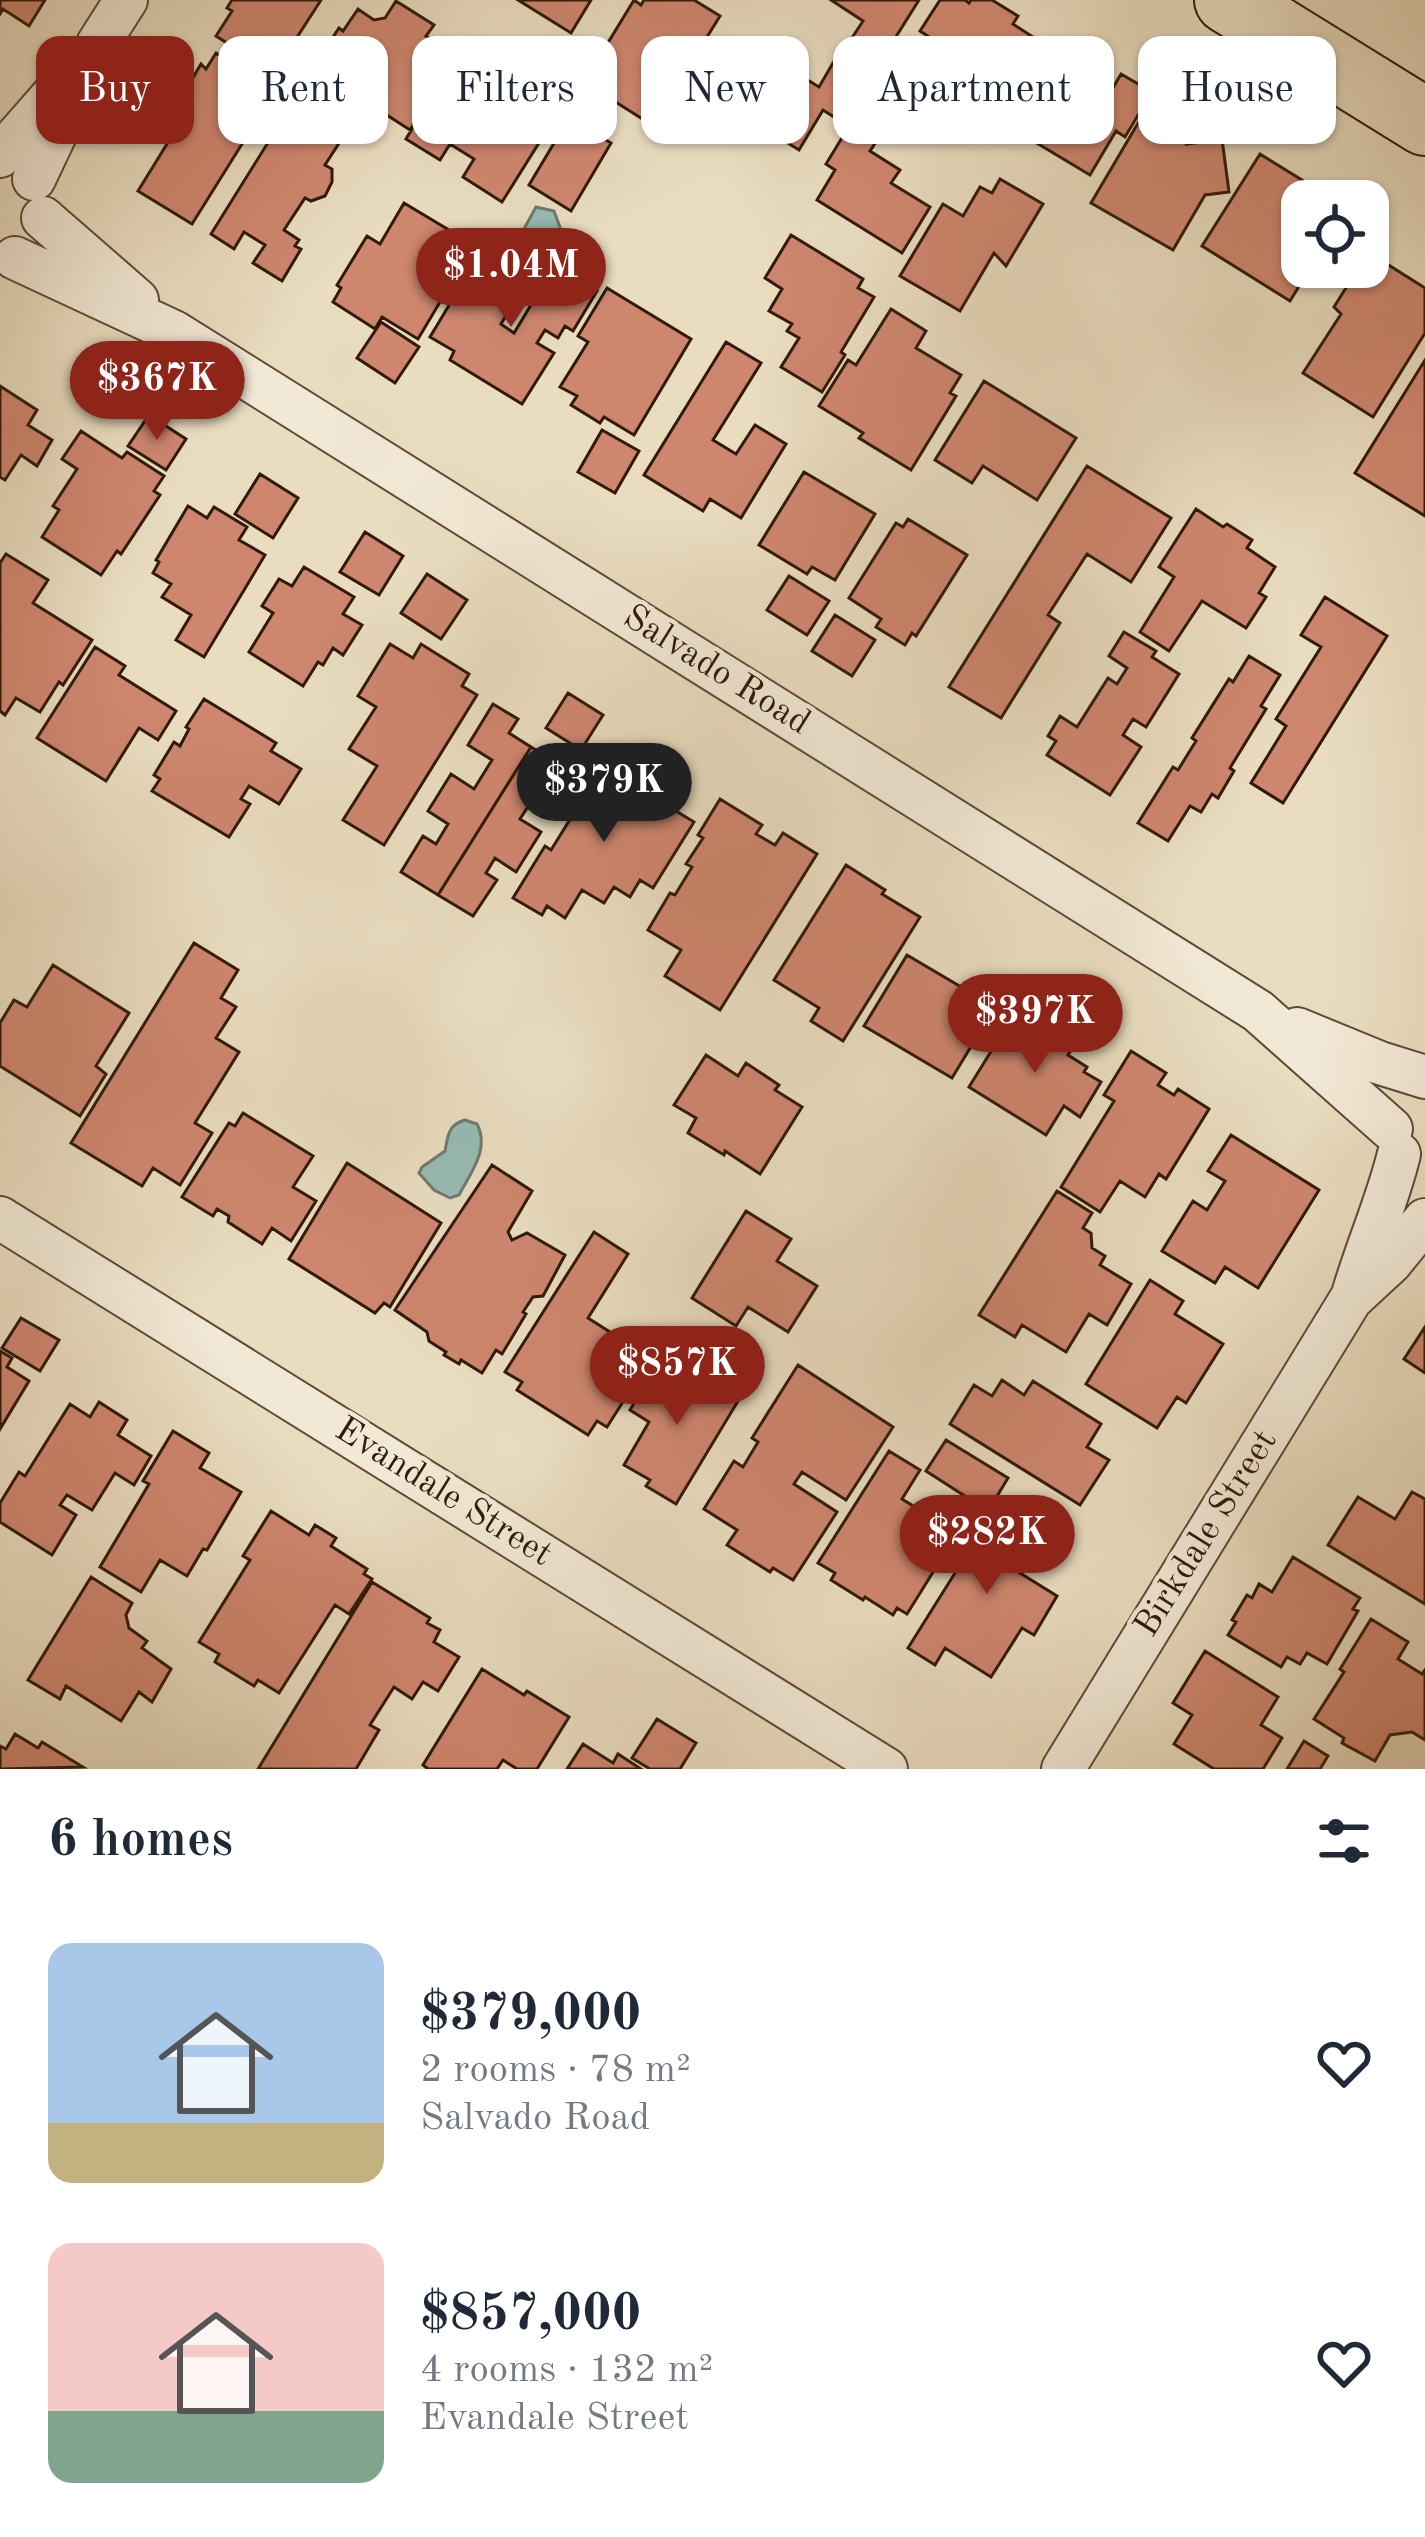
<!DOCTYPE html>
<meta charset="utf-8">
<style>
body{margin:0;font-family:"Old Standard TT",serif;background:#f6f6f7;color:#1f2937;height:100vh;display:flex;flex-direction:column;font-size:45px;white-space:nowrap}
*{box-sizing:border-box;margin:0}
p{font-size:39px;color:#747a83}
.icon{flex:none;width:66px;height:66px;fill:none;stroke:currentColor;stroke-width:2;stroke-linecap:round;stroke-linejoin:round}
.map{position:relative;height:1769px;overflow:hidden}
.side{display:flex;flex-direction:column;background:#fff;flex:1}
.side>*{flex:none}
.banner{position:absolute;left:36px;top:36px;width:1353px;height:108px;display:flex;gap:24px}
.controls{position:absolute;left:1281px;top:180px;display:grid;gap:24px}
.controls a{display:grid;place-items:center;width:108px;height:108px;border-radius:24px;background:#fff;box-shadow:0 3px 9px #0004;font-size:60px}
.price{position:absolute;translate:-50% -102px;padding:0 27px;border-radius:42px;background:#8f2418;color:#fff;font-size:39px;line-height:78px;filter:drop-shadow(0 3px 6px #0008)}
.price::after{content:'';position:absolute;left:50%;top:72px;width:36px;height:27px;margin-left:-18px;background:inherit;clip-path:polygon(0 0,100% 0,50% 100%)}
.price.current{background:#222;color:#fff}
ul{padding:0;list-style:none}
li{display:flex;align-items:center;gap:36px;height:300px;padding:0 48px}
li span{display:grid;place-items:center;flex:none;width:336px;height:240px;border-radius:24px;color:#555}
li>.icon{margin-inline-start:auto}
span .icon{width:144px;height:144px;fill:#fffc;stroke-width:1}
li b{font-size:51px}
h2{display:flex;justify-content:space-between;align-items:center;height:144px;padding:0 48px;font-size:51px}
.pill{padding:0 42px;border-radius:24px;background:#fff;box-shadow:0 3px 9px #0004;font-size:42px;line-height:108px}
.pill.current{background:#8f2418;color:#fff}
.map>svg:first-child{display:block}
</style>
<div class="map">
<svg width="1425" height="1769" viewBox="0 0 1425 1769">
<rect width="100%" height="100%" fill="#e9dcbf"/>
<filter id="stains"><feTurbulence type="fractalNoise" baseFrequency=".00167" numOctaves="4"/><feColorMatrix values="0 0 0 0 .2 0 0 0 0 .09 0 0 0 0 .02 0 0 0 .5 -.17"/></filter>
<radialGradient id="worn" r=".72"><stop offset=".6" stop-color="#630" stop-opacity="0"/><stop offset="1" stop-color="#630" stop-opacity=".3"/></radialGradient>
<!-- water -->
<path fill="#97bbb3" stroke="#6e7b6f" stroke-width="3" d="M536,207l18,4 7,19c-9,17 -17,26 -33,37 -13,-2 -22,-6 -25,-20l16,-9z
M465,1120l12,4c13,25 -6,48 -18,71l-9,3 -16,-8 -15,-17 3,-6 23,-16c3,-16 3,-26 20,-31z"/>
<!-- building -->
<path fill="#ce866f" stroke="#311a0a" stroke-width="3" d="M0,0h45l-16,26 -26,-17 -3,5z
M232,0h89l-47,73 -58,-37 16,-25 -5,-3z
M518,0h73l-20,33z
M634,0l7,5 3,-5h50l26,16 -44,71 -8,-5 -24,38 -60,-38z
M831,0h88l-42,67 -31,-20 17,-26z
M940,0h25l4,3 2,-3h21l26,16 -5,8 26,17 -46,73 -63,-40 16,-26 -26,-17z
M396,1l38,24 -8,11 24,16 -18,30 5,3 -27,45 -34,-22 7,-10 -11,-6 -7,6 -16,4 -4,-2 -10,14 -30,-19 10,-16 -7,-4 31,-47 4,3 15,-22 16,11 11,-2z
M840,51l36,22 -31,51 -22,-14 -24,40 -63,-39 33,-55 50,31z
M216,53l45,28 -10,15 4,5 -17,29 9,6 -55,88 -54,-33 32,-52 -11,-7 4,-3 -10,-7 8,-13 10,6 30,-51 5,5z
M482,71l43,26 8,-14 31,20 -62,99 -39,-25 11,-18 -24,-15 -10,16 -34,-21 22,-37 8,5 17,-29 18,11z
M1063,72l44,26 14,-24 31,18 -27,45 -9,-6 -26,44 -65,-39z
M1154,96l46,27 -13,21 35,-5 7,53 -24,3 -32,55 -82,-47z
M292,104l51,33 -18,28 7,4v13l-7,14 -14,5 -6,-3 -21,32 15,10 -4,6 6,3 -19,32 -29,-18 12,-18 -21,-13 -10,17 -23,-15z
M569,118l42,25 -40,68 -42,-26z
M851,123l27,16 -8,12 30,19 -9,13 39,24 -28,46 -85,-53 18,-30 -9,-6z
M1260,154l76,47h-34v66h9l-21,34 -88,-55z
M1000,179l43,25 -37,62 -12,-13 -34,58 -60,-35 43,-72 20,12 17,-29 12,6z
M404,203l70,42 -56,94 -36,-22 -7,12 -42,-27 8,-14 -4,-3 30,-49 13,8z
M791,235l72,44 -5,9 16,9 -33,55 4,3 -23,37 -41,-25 18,-29 -12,-7 5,-7 -23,-13 13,-22 -17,-11z
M1368,252l57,36v45l-52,84 -70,-44 38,-59 -7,-7 25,-40h9z
M555,265l42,26 -24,40 -8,-5 -7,12 -13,-8 -8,13 17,10 -32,51 -72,-44 4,-9 -24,-14 27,-45 16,10 19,-31 30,18 -21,35 13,9z
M607,288l84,51 -57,96 -30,-18 -4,6 -29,-18 6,-9 -17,-9 28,-45 -10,-6z
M891,309l35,22 -10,17 45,27 -11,18 6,3 -45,74 -52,-32 4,-5 -44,-27 29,-46 8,5z
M381,322l38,25 -24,36 -38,-25z
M726,342l35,21 -48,77 23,14 19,-29 31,19 -45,74 -31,-19 -7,12 -59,-36z
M1425,360v156l-70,-43z
M984,381l92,57 -39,62 -54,-34 -11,17 -37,-23z
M0,386l37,24 -9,15 24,15 -15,26 -16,-11 -16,25 -5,-3z
M149,415l37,24 -20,31 -38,-24z
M602,430l37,21 -24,42 -37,-21z
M81,431l41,27 5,-6 37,24 -10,15 6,4 -39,59 -4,-3 -16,24 -59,-38 17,-27 -6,-4 24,-37 -15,-10z
M1087,466l84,52 -40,64 -44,-28 -39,61 12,8 -59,95 -52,-31z
M804,472l71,42 -40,66 -23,-13 -5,7 -48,-29z
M260,474l38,24 -25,40 -38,-24z
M188,506l19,12 7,-11 33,20 -8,13 26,15 -61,102 -28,-17 15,-25 -29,-18 9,-13 -18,-11 6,-11 -3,-2z
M1196,509l27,18 4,-3 25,16 -5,8 28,19 -16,26 7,4 -20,31 -44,-27 -33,50 -29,-19 34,-55 -15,-10z
M908,519l59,36 -51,81 -4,-3 -7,12 -29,-18 5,-8 -32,-21 47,-75 7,4z
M365,532l38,24 -24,39 -39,-23z
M6,554l42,26 -15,23 59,37 -29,45 -4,-3 -19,30 -24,-14 -11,17 -5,-4v-148z
M304,567l50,30 -11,17 19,11 -19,30 -10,-7 -10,17 -5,-3 -15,24 -54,-34 24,-39 -11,-7 17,-27 13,7z
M427,574l40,26 -26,39 -40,-26z
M789,576l40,25 -22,34 -40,-25z
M1325,597l62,39 -104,167 -32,-20 35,-57 -10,-7 45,-72 -20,-12z
M835,615l40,25 -23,36 -40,-25z
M1124,632l32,19 -4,6 27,17 -33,53 -13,-8 -10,16 18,12 -31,48 -63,-40 9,-14 -8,-5 12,-20 17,11 31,-49 9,6 10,-16 -18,-12z
M390,644l23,14 8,-14 48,30 -7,12 15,9 -93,150 -41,-25 34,-54 -28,-17 27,-42 -18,-11z
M95,647l30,19 -6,9 57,36 -18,29 -19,-12 -33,53 -69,-43z
M1249,656l31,19 -19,31 5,3 -36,59 4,3 -16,27 -6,-4 -11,18 -11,-6 -22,35 -30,-18 35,-56 5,3 18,-29 -4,-3 37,-59 4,3z
M568,693l35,22 -22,35 -35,-22z
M204,699l72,44 -5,8 30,18 -22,35 -30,-18 -8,13 9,5 -21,33 -77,-46 8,-12 -6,-4 20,-33 6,4 9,-17 -3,-2z
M493,704l25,15 -9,14 22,14 -93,148 -37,-23 22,-36 13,8 12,-20 -20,-13 23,-37 23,15 18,-29 -24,-15z
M531,747l20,12 6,-10 28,17 -26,41 -22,-14 -17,26 21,13 -25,40 -21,-14 -9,15 11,7 -24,36 -35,-21z
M595,762l99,60 -41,66 -13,-8 -10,17 -16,-10 -10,16 -22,-13 -17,28 -18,-12 -5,9 -29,-17 32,-52 6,4 18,-29 -8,-4z
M720,799l42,26 -6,9 19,11 8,-12 34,21 -97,156 -55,-34 16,-26 -33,-20 22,-37 5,2 17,-28 -6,-3 17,-26 -5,-3z
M846,865l39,25 -3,4 38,23 -77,124 -32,-20 8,-13 -45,-28z
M194,943l44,27 -17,28 15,9 -20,31 23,14 -44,71 17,10 -32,52 -27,-17 -11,18 -71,-43z
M907,955l88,52 -43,71 -88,-52z
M53,965l76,48 -33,53 10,8 -26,42 -80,-50v-43l14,-23 13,7z
M1011,1019l24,15 7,-11 33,21 -7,11 19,12 -3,5 17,10 -21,35 -16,-11 -18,29 -77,-48z
M1131,1051l35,22 -8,12 16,10 4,-6 31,20 -43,70 -7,-5 -14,23 -25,-16 -20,31 -39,-25 53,-86 -10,-6z
M706,1055l32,21 8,-13 33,22 -4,5 27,17 -42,67 -35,-23 -1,4 -36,-22 8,-15 -22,-13z
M243,1113l70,43 -20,31 23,14 -25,40 -19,-13 -10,16 -34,-22 1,-6 -12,-7 -4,7 -31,-19 47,-74 6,3z
M1231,1135l88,55 -61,98 -33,-21 -10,16 -53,-32 31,-50 14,9 18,-29 -17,-10z
M347,1163l94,60 -51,84 -6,-4 -9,10 -86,-54z
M492,1165l40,26 -24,41 4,8 15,-7 38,22 -22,41 -10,1 -10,15 3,2 -24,40 -6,-4 -14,23 -21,-13 -2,4 -15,-9 2,-3 -17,-11 -2,-9 -32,-22z
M1057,1191l35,22 -9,15 8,5 1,15 13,8 -5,9 31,19 -24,41 -18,-11 -23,38 -44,-27 -7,12 -36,-22z
M746,1211l45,28 -14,22 40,25 -29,46 -40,-25 -12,19 -44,-28z
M594,1232l34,22 -40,64 47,30 -25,39 16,10 -19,30 -10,-6 -9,14 -71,-45 5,-8 -17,-10z
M1150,1280l33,21 -8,13 48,30 -37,59 -9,-6 -20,31 -71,-44z
M21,1318l38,22 -19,31 -38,-23z
M1425,1327v46l-21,-14z
M0,1351l12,7 -5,9 22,14 -29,48z
M668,1359l70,42 -62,103 -30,-18 4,-6 -26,-15 25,-43 -19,-12 22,-37 5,4z
M798,1365l95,62 -47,73 -44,-28 -8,12 43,28 -44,68 -20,-12 -3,4 -43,-27 10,-15 -33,-21 30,-48 9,6 15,-25 -6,-4z
M1002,1380l22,15 9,-14 68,43 -14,23 22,13 -29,45 -130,-81 24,-39 18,11z
M99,1402l28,18 -9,15 33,21 -17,29 -19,-12 -23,37 -25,-15 -7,10 16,10 -24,40 -52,-33v-19l19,-31 6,4 45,-72 20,13z
M173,1431l36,22 -9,15 41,24 -34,58 -4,-1 -16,27 -27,-16 -19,32 -41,-25 49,-83 -6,-3z
M946,1440l62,38 -20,33 -62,-40z
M889,1451l31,19 -18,29 47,29 -17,28 8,5 -33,53 -10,-6 -4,7 -28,-18 -2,3 -32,-20 4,-7 -17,-10z
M1412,1492l13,7v105l-97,-59 30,-48 37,22z
M1002,1498l39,24 -29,46 45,28 -23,39 -12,-7 -31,49 -46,-29 -10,17 -27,-17z
M271,1511l38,24 6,-10 21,13 -5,8 36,23 -3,5 8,5 -23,35 -14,-9 -56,88 -21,-13 -4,6 -39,-24 4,-8 -20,-12 51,-82 -7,-4z
M1293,1557l67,41 -7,11 5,2 -31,53 -20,-11 -7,11 -13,-7 -6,10 -53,-32 8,-13 -4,-2 15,-25 5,3 7,-14 13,8z
M91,1577l41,26 -6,12 3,13 18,13 -5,7 29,21 -19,33 -13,-10 -18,29 -55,-35 -6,13 -32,-19z
M372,1582l58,36 -3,5 13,7 -6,12 25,15 -21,34 -15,-9 -11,17 -18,-12 -24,38 9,5 -23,39h-98z
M1371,1619l37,23 -10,17 24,15 3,-4v70l-13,-8 -22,3 -15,26 -33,-18 2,-5 -30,-19 30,-47 -4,-3z
M1205,1651l73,46 -17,28 21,13 -19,31h-49l-40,-25 18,-29 -19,-12z
M482,1669l42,26 3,-4 42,26 -32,52h-20l-14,-9 -6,9h-69l-5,-4z
M657,1719l39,24 -16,26h-30l-18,-11z
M15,1734l23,14 4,-6 41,25 -83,2v-23l6,3z
M1304,1741l24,15 -8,13h-33z
M583,1744l30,19 5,-9 23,15h-74z"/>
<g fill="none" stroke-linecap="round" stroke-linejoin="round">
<defs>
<path id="street" d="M0,156l70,-80
M34,179l64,-135 28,-44
M43,218l94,82
M15,258l159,74 1084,679 133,118
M1297,1029l83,34 45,14
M0,1218l886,551
M1352,1298c14,-49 35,-95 47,-144
M1063,1769l288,-470 40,-37 34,-42"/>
<path id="primary" d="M1228,0l197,122"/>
</defs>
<!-- street casing -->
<use href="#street" stroke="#5f4a37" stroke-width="46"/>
<!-- primary casing -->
<use href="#primary" stroke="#311a0a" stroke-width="70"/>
<!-- street -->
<use href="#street" stroke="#f1e8d5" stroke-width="42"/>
<!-- primary -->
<use href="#primary" stroke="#e9dcbf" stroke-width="66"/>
</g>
<g text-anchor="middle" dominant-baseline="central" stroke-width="9" stroke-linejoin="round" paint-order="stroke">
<!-- street labels -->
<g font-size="36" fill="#311a0a" stroke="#f1e8d5">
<text transform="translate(716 671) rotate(32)">Salvado Road</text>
<text transform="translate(443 1493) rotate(32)">Evandale Street</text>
<text transform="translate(1207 1534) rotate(-58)">Birkdale Street</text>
</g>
</g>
<rect width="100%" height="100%" filter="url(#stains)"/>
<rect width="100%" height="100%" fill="url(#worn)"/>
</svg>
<div class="controls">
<a><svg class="icon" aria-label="locate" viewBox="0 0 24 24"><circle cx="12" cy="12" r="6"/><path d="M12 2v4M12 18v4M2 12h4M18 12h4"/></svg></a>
</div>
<b class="price" style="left:511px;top:330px">$1.04M</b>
<b class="price" style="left:157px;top:443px">$367K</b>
<b class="price current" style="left:604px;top:845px">$379K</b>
<b class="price" style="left:1035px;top:1076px">$397K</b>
<b class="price" style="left:677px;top:1428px">$857K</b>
<b class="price" style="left:987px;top:1597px">$282K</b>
<div class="banner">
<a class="pill current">Buy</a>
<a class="pill">Rent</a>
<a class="pill">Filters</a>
<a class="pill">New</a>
<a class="pill">Apartment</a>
<a class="pill">House</a>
</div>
</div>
<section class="side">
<h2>6 homes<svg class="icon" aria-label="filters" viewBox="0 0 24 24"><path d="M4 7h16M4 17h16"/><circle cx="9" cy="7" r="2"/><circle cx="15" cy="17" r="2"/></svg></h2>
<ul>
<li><span style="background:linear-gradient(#a9c7e8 75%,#c2b280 0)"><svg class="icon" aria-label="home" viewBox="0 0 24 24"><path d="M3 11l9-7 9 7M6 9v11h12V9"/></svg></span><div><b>$379,000</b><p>2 rooms · 78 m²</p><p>Salvado Road</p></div><svg class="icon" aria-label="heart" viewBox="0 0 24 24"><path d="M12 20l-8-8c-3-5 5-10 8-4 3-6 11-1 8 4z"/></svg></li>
<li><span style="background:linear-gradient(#f6c9c9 70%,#7fa58c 0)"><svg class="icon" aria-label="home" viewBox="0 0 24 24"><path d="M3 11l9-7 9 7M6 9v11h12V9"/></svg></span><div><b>$857,000</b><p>4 rooms · 132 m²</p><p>Evandale Street</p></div><svg class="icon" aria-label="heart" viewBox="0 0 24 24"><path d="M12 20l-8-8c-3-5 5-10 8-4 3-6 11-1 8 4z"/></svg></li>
</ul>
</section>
